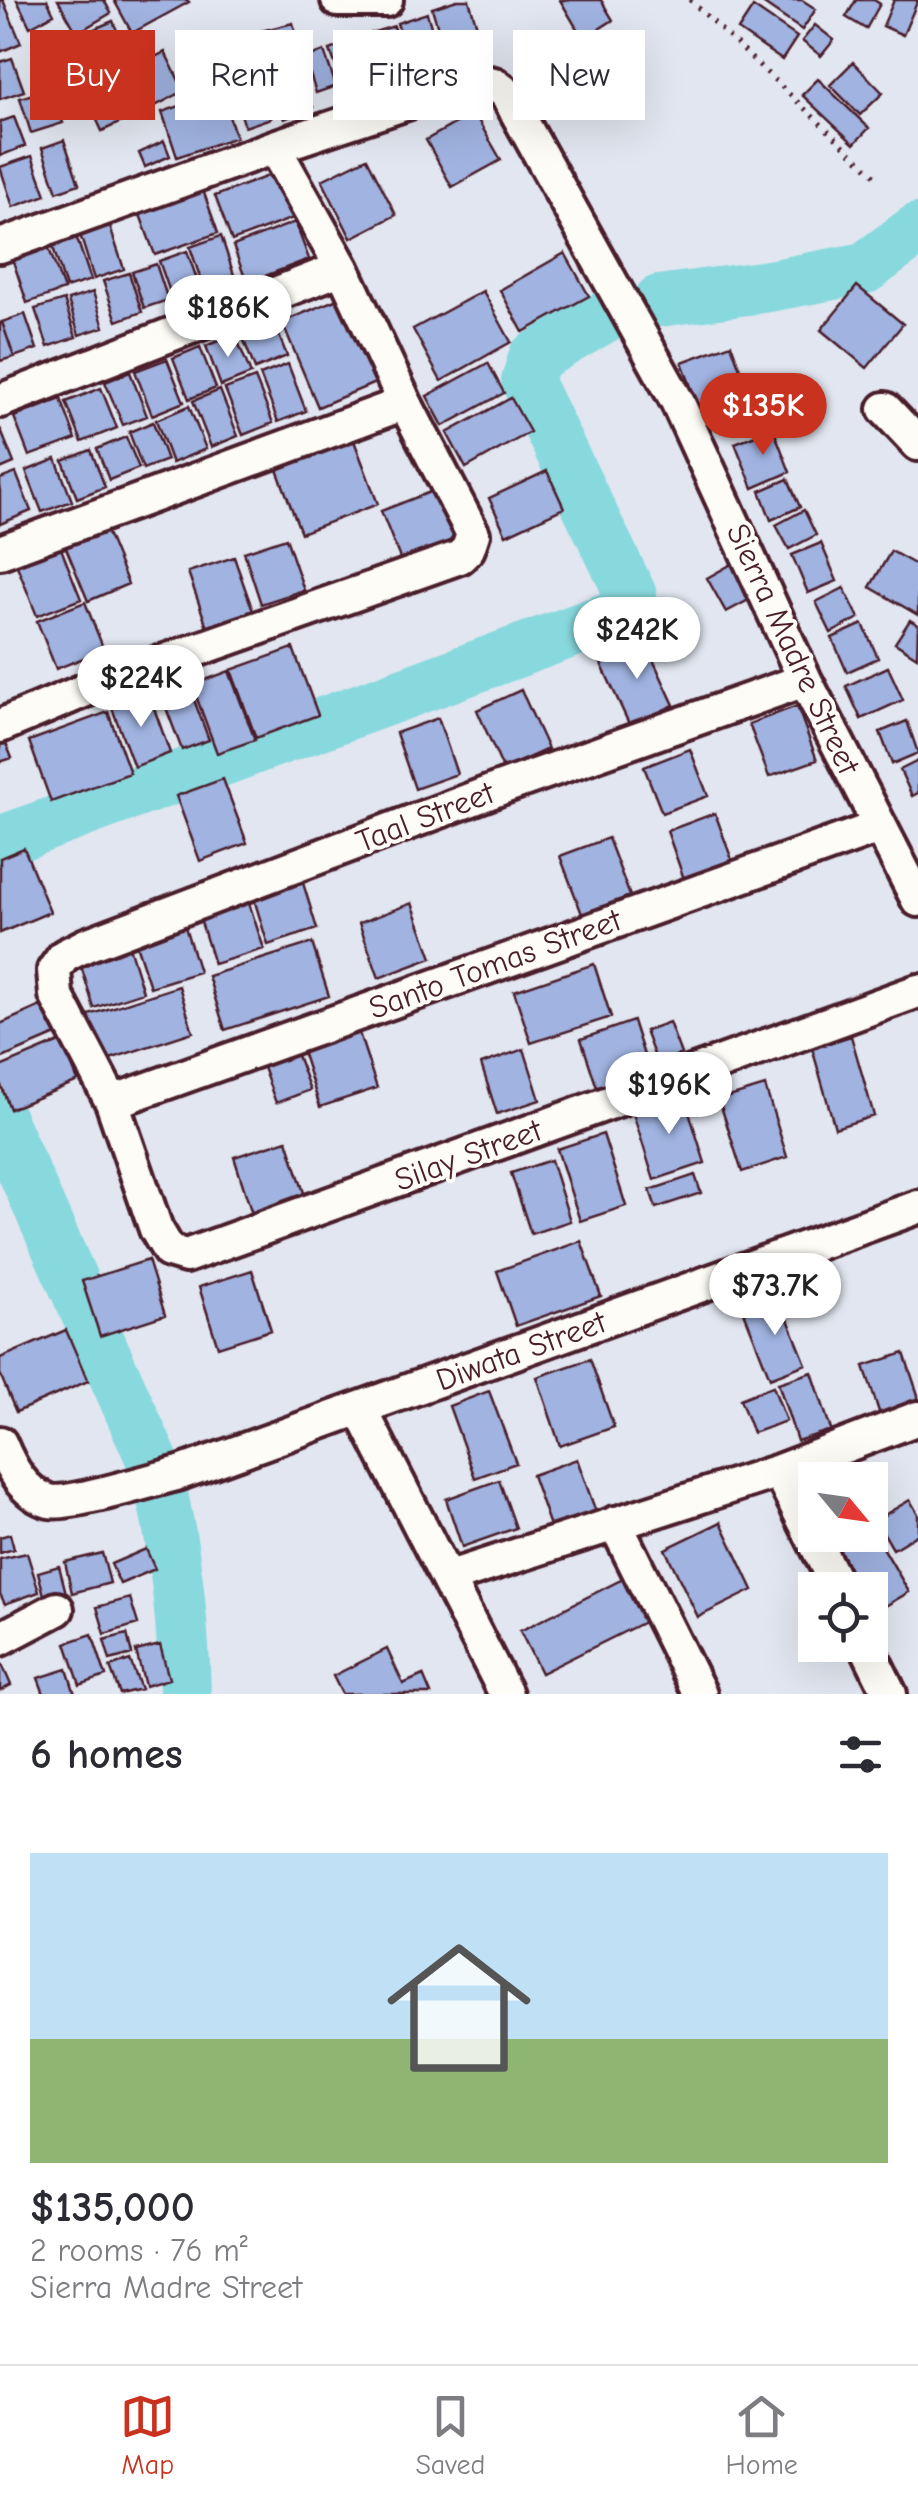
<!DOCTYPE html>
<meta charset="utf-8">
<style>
body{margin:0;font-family:"Comic Neue",sans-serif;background:#f7f7f7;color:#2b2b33;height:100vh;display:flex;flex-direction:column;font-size:38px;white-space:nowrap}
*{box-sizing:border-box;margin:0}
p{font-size:32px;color:#7c7c81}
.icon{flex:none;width:55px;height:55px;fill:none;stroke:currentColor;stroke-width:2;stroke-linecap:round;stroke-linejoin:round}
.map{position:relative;height:1694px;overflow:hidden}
.details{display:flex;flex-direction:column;background:#fff;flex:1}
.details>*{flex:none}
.top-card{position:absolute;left:30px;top:30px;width:860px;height:90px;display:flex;gap:20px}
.needle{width:65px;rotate:119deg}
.buttons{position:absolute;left:798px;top:1462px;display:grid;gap:20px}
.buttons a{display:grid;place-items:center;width:90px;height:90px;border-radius:0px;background:#fff;box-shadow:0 10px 40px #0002;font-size:50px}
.price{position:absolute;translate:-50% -85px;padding:0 22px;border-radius:35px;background:#fff;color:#222;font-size:32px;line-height:65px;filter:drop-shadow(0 2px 5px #0008)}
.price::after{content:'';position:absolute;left:50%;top:60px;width:30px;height:22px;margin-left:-15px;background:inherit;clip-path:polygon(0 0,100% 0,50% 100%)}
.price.on{background:#c8321e;color:#fff}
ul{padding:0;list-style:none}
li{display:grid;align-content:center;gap:20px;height:530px;padding:0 30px}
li+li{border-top:2px solid #e1e1e2}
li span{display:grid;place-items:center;height:310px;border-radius:0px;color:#555}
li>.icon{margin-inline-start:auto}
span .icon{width:180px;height:180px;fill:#fffc;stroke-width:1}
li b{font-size:42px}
h2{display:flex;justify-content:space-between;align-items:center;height:120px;padding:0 30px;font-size:42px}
.pill{padding:0 35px;border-radius:0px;background:#fff;box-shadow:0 10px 40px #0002;font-size:35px;line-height:90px}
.pill.on{background:#c8321e;color:#fff}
.tab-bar{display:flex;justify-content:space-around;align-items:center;height:140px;border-top:2px solid #e1e1e2;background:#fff;font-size:28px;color:#7c7c81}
.tab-bar a{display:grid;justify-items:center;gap:5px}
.tab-bar .on{color:#c8321e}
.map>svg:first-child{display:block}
</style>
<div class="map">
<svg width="918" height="1694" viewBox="0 0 918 1694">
<rect width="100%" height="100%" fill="#e1e6f0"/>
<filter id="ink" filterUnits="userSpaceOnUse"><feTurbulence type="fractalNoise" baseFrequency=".01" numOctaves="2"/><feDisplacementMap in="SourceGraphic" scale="20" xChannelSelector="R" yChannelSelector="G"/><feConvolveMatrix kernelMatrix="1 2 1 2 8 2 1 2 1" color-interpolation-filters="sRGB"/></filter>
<g filter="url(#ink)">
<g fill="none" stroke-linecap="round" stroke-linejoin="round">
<!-- river -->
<path stroke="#88d9de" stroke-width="52" d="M659,301l110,-15 96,-18 53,-39
M0,842l625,-230 6,-17 -104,-214 7,-23 74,-43
M0,1119l154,345c21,74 29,153 31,230"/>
</g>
<!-- building -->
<path fill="#a0b3e1" stroke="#4a1f2b" stroke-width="2.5" d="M0,0h3l18,43 -21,9z
M17,0h30l7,14 -24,13z
M58,0h46l7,13 -34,20z
M114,0h73l2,2 -57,31z
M457,0h12l15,50 -36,11 -16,-53z
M560,0h41l12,20 -30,19z
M758,0h44l14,9 -14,21z
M856,0h18l6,4 -14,25 -20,-12z
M894,0h24l-15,35 -20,-9z
M753,7l44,30 -15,23 -44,-30z
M427,13l15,51 -29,9 -16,-50z
M113,21l15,36 -48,20 -14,-36z
M293,23l7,26 -44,12 -7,-27z
M815,25l19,15 -13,16 -19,-15z
M394,26l12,39 -30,10 -12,-40z
M359,39l14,37 -30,10 -13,-36z
M324,51l12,35 -20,7 -11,-35z
M165,52l19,39 -31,16 -20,-39z
M12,58l12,33 -24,8v-37z
M293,58l20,49 -29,12 -20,-49z
M853,62l30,31 -23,22 -30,-30z
M125,69l20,42 -43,20 -19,-42z
M818,79l51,49 -15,16 -52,-49z
M52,88l11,35 -32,10 -11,-35z
M261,90l10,28 -26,9 -9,-29z
M221,92l15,45 -59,20 -15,-45z
M474,113l27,47 -49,27 -26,-47z
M14,117l11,29 -25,10v-34z
M64,140l15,44 -22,8 -15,-44z
M164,141l6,15 -25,11 -6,-14z
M32,156l14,39 -33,12 -13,-40z
M367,158l29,57 -45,23 -29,-58z
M276,173l17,45 -61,23 -17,-45z
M203,190l15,43 -63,22 -16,-43z
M108,221l16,48 -30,10 -15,-48z
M295,222l14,37 -62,24 -14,-37z
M76,236l15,44 -25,8 -14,-44z
M221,236l13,39 -31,11 -13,-39z
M48,246l16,44 -37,13 -15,-45z
M187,251l13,37 -28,10 -13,-37z
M565,253l24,43 -66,36 -23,-42z
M156,264l12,36 -24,8 -12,-36z
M129,273l13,39 -25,9 -14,-40z
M857,286l46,38 -36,44 -46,-38z
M483,291l28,51 -70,39 -28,-52z
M93,292l11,35 -25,8 -11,-35z
M340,298l35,85 -57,24 -36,-85z
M64,300l12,37 -28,10 -13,-38z
M25,314l12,35 -23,8 -12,-35z
M273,320l14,36 -32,13 -14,-36z
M2,322l12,35 -14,4v-38z
M235,334l16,40 -30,12 -15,-40z
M731,344l16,44 -49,18 -16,-44z
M200,347l16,41 -27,11 -16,-41z
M167,359l17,43 -32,13 -17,-44z
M488,363l16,30 -61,33 -16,-30z
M288,364l18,47 -28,11 -18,-47z
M130,372l17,44 -24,9 -18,-43z
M255,378l18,45 -30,12 -18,-46z
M101,388l16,40 -35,14 -16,-40z
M220,390l18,46 -27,11 -18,-46z
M511,398l19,34 -64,36 -19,-35z
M61,399l15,40 -47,17 -15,-39z
M189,406l17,43 -34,14 -16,-43z
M153,422l14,38 -24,9 -14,-37z
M0,428l14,35 -14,6z
M773,428l17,44 -37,16 -18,-45z
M126,437l13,31 -30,12 -12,-31z
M353,438l25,66 -77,29 -25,-66z
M91,450l14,37 -28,11 -14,-37z
M56,459l16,42 -30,11 -16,-41z
M547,471l17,37 -58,27 -17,-37z
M16,473l15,38 -31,13v-45z
M788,479l12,28 -29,13 -11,-29z
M435,490l22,55 -54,21 -22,-55z
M804,510l12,25 -27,14 -13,-24z
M104,526l24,58 -40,17 -24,-58z
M286,538l18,52 -43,14 -17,-52z
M821,543l16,38 -29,12 -16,-38z
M60,546l21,53 -44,17 -21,-53z
M891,551l27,15v49l-48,-28z
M234,557l19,54 -46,16 -19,-55z
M739,560l19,35 -32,17 -19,-34z
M844,588l15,30 -28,15 -15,-31z
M85,602l19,48 -48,19 -19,-48z
M910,620l8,5 -1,32 -22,-14z
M863,624l15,34 -31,14 -15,-34z
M643,638l31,67 -44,21 -31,-67z
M293,648l25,67 -62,23 -25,-68z
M888,667l15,33 -42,19 -15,-33z
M229,671l26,69 -38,13 -25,-68z
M187,681l22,59 -27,10 -22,-58z
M521,690l27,59 -45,20 -26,-59z
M149,694l21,59 -36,14 -22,-59z
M797,706l20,54 -48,17 -20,-53z
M108,712l22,61 -79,29 -22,-61z
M438,718l19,56 -42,15 -19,-56z
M907,721l11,32 -26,11 -12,-32z
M0,729l12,29 -12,4z
M690,749l18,47 -46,17 -18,-46z
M918,761v32l-6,3 -12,-26z
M223,779l24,64 -47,18 -24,-65z
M715,813l17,47 -48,19 -17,-48z
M608,838l22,58 -48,18 -22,-58z
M24,848l26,64 -50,21v-75z
M300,873l17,56 -49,16 -17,-56z
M246,894l18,55 -50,15 -17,-55z
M412,903l20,55 -53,20 -20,-55z
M182,917l17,55 -49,15 -18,-55z
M126,937l17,55 -49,16 -17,-55z
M312,943l17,53 -104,34 -17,-54z
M594,964l17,53 -80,26 -17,-52z
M179,986l14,46 -89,29 -15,-46z
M43,1005l13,30 -56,24v-35z
M633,1021l18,56 -52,17 -18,-55z
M669,1022l12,32 -24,9 -12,-32z
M358,1030l19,58 -57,19 -19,-59z
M851,1036l23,80 -39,12 -23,-80z
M62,1041l16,40 -68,28 -10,-26v-16z
M524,1049l16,51 -43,14 -16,-50z
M295,1050l15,40 -34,13 -15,-41z
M765,1086l22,71 -45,15 -23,-72z
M683,1093l22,70 -51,17 -22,-70z
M603,1134l23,72 -46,15 -23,-72z
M287,1140l19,59 -53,18 -19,-60z
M551,1160l19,61 -39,13 -20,-61z
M695,1175l6,18 -45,15 -6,-18z
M581,1241l20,55 -85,30 -19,-55z
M148,1260l17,55 -65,21 -18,-55z
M252,1270l19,60 -53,17 -19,-60z
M779,1297l27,67 -36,14 -26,-66z
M66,1330l22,51 -72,31 -16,-38v-16z
M904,1353l14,42v14l-36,12 -18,-55z
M590,1359l24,68 -54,19 -23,-69z
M812,1372l19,58 -34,11 -19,-58z
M773,1386l13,35 -33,12 -13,-34z
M489,1391l27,72 -41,15 -26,-72z
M577,1459l19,53 -45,17 -19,-54z
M499,1480l17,48 -54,19 -16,-48z
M910,1500l8,14v20l-25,15 -17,-29z
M721,1522l32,68 -55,27 -33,-68z
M870,1525l39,67 -39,23v-25h-14l-26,-45 18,-10h22z
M10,1534l4,15 -14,4v-16z
M146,1549l9,20 -35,15 -9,-20z
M27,1553l12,39 -34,12 -5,-10v-35z
M102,1553l8,30 -38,10 -7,-31z
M59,1566l8,31 -21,6 -8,-31z
M623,1579l21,43 -103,51 -21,-42z
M130,1598l8,26 -33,10 -8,-27z
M92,1634l14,42 -26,9 -14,-42z
M127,1634l5,20 -22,6 -6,-20z
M160,1645l9,34 -24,7 -9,-35z
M387,1649l16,35 20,-9 8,19h-89l-9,-18z
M0,1660l11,25 -11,6z
M130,1660l11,29 -21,5 -10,-27z
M67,1669l8,25h-31l-6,-16z"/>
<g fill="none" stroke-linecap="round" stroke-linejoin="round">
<defs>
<path id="street" d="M338,0h48
M0,246l274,-99 202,-67 18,4 12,9 171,308 128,279 113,220
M0,401l342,-133
M885,409l33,35
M0,552l405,-149
M805,680l-304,108 -415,157 -22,11 -10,14 2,25 56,107 44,127 13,22 17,5 732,-265
M0,726l100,-42 360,-127 8,-8 5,-15 -68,-131 -63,-135 -68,-121
M112,1102l767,-275
M361,1410l145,284
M0,1443c10,24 23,50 49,58 19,5 107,-22 131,-28l738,-266
M779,1471l60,119
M615,1523l85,171
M447,1578l332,-107 139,-53
M0,1639l57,-30
M866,1645l24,49"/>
</defs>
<!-- street casing -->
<use href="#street" stroke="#4a1f2b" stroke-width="40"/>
<!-- path -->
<path stroke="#4a1f2b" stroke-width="5" stroke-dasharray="2.5 8" stroke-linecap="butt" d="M690,0l189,179"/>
<!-- street -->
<use href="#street" stroke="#fdfcf7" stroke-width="32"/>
</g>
</g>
<g text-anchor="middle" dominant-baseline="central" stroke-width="8" stroke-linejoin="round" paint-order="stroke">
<!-- street labels -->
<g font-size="32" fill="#4a1f2b" stroke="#fdfcf7">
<text transform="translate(793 649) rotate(65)">Sierra Madre Street</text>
<text transform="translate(425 817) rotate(-21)">Taal Street</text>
<text transform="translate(495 964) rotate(-20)">Santo Tomas Street</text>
<text transform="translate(468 1155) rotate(-20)">Silay Street</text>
<text transform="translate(521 1351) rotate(-20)">Diwata Street</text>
</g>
</g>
</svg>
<div class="buttons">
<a><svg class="needle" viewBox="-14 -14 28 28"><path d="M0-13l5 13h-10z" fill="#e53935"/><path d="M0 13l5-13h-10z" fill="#7c7c81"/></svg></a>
<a><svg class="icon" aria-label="locate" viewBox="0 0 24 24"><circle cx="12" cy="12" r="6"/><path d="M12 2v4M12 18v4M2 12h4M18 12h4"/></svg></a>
</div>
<b class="price" style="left:228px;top:360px">$186K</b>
<b class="price on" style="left:763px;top:458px">$135K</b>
<b class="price" style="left:637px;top:682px">$242K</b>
<b class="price" style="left:141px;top:730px">$224K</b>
<b class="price" style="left:669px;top:1137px">$196K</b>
<b class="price" style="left:775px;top:1338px">$73.7K</b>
<div class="top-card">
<a class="pill on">Buy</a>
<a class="pill">Rent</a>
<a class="pill">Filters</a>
<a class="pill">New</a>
</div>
</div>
<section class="details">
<h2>6 homes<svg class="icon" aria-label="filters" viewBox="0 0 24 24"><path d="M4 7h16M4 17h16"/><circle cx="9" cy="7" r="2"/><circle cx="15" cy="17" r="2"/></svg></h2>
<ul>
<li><span style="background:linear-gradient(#bfe0f5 60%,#8fb573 0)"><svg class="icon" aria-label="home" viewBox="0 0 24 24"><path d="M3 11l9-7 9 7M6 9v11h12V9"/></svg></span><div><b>$135,000</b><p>2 rooms · 76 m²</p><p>Sierra Madre Street</p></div></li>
</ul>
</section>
<nav class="tab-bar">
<a class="on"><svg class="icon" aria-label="map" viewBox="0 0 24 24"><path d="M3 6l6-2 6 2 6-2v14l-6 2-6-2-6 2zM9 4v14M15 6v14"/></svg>Map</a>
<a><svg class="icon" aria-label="saved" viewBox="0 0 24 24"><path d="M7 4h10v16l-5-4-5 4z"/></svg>Saved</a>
<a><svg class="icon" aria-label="home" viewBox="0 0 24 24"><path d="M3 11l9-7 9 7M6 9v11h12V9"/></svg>Home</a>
</nav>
